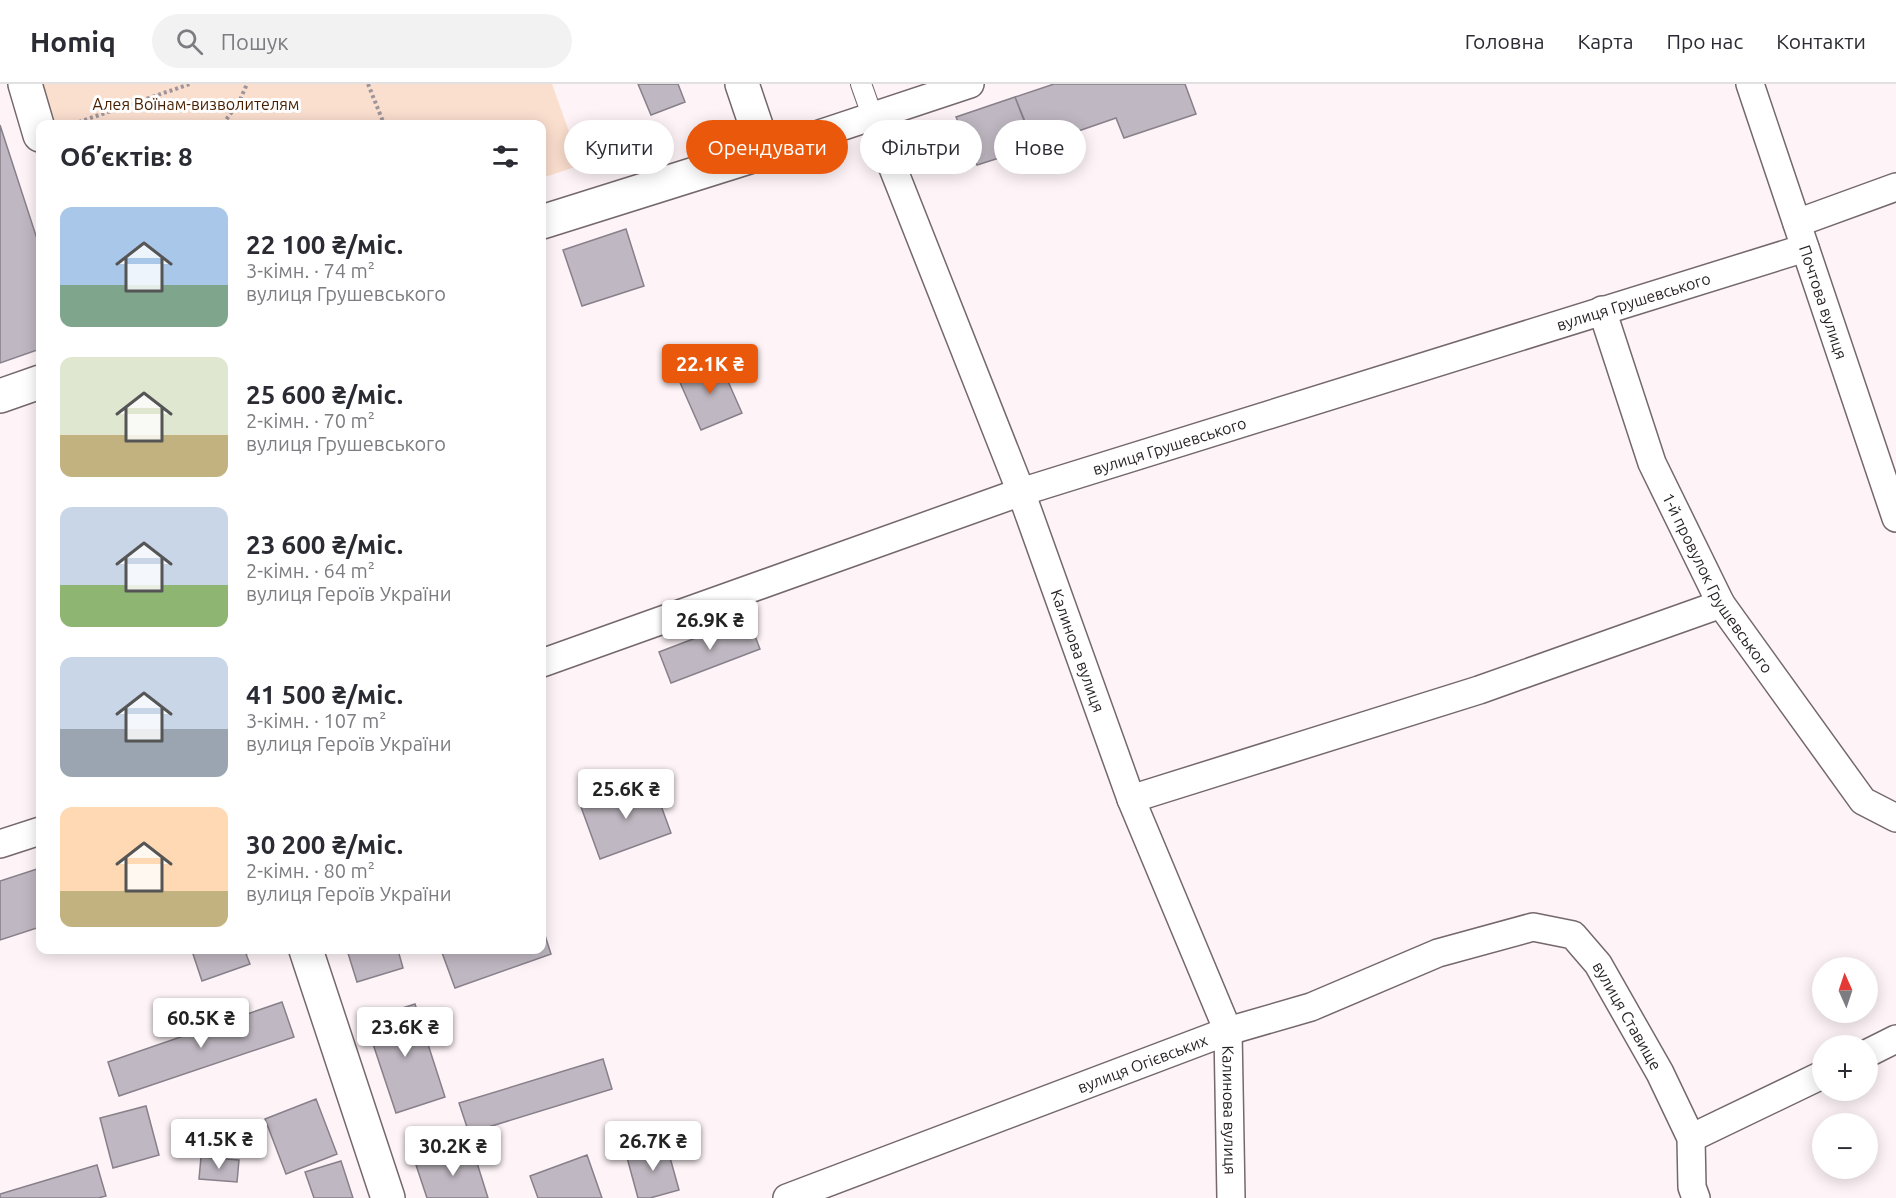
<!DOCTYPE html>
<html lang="uk">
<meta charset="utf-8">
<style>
body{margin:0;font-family:Ubuntu,sans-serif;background:#f2f2f3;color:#2b2b33;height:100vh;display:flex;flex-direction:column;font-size:22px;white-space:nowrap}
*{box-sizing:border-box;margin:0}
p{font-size:20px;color:#7c7c81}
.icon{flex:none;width:33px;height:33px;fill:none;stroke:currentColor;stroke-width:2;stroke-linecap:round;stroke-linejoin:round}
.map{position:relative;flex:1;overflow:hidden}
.sheet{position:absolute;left:36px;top:36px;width:510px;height:834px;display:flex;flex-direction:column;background:#fff;border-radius:12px;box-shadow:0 3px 15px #0003}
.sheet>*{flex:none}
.banner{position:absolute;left:564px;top:36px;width:570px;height:54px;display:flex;gap:12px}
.needle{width:39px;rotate:357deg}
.controls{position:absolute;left:1812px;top:873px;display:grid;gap:12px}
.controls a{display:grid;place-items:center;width:66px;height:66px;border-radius:50%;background:#fff;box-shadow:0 3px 15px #0003;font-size:30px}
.price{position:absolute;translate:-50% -51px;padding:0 14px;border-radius:6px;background:#fff;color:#222;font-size:20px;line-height:39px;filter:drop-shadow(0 2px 3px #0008)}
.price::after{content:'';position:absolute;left:50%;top:36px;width:18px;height:14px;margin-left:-9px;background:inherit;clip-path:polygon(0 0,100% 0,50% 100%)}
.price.active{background:#ea580c;color:#fff}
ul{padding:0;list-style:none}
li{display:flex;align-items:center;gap:18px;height:150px;padding:0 24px}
li span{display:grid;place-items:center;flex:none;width:168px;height:120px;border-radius:12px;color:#555}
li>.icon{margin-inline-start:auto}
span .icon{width:72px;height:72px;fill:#fffc;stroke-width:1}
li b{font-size:26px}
h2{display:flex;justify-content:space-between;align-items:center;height:72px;padding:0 24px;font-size:26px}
.chip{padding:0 21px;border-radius:27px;background:#fff;box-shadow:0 3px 15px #0003;font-size:21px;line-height:54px}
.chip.active{background:#ea580c;color:#fff}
header{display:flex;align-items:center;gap:36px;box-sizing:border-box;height:84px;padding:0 30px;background:#fff;border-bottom:2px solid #e1e1e2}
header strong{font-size:28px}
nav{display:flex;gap:33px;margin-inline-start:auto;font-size:21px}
.search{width:420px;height:54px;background:#f2f2f3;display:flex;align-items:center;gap:15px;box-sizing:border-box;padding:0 21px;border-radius:33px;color:#7c7c81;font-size:22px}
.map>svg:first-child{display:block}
</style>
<header>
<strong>Homiq</strong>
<div class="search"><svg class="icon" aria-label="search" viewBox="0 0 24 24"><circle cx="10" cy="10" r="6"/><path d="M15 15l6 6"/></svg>Пошук</div>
<nav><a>Головна</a><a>Карта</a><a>Про нас</a><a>Контакти</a></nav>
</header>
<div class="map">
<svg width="1896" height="1114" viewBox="0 0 1896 1114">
<rect width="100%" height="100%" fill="#fef4f8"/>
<!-- green -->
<path fill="#fadece" d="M35,0h517l29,81 -39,13v-54h-495z"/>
<!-- building -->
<path fill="#bfb7c1" stroke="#87808a" stroke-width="1.5" d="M638,0h40l7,18 -34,13z
M1054,0h131l11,30 -72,24 -8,-20 -81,28 -20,-49z
M1015,13l19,50 -57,18 -21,-48z
M0,41l40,123v101l-40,14z
M626,145l18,57 -62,20 -19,-56z
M719,277l23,52 -41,17 -23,-52z
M748,534l12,31 -89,34 -12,-31z
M652,697l19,52 -71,26 -19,-52z
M40,784v59l-40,13v-59z
M542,842l9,28 -96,34 -14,-38h101z
M196,866h62l-12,4 4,10 -48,17 -10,-30z
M347,866h51l5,18 -46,14z
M282,918l12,35 -175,59 -11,-34z
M415,920l30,93 -49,16 -31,-93z
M603,975l9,30 -143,44 -10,-30z
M316,1015l21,55 -51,20 -21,-55z
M146,1022l13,49 -46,13 -13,-50z
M666,1059l13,47 -29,8h-12l-12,-44z
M472,1063l16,51h-61l-11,-33z
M587,1071l15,43h-64l-8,-22z
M201,1073l38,3 -2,22 -38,-3z
M341,1077l12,37h-39l-9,-26z
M97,1081l9,31 -8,2h-98v-4z"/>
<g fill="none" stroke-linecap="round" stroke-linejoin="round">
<defs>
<path id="pedestrian" d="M861,0l11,31"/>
<g id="minor">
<path id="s1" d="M1750,0l146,434"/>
<path id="s2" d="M872,31l149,377 110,307 97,232 3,167"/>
<path d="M765,68l205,-68"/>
<path d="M1797,139l99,-36"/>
<path id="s3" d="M1602,226l50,153 69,141 142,197 33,17"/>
<path id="s4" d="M542,579l479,-171 784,-244"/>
<path d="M1131,715l348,-109 242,-86"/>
<path d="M0,760l40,-13"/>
<path d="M1868,969l28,-14"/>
<path d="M1691,1054l131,-63"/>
<path id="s5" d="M787,1114l441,-167 83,-24 127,-54 95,-26 40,8 25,29 62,109 31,65 1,49 4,11"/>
</g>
<path id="tertiary" d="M542,138l223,-70 -23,-68
M0,312l40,-14"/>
<path id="secondary" d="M25,0l15,51
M306,866l82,248"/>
</defs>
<!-- pedestrian casing -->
<use href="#pedestrian" stroke="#74686d" stroke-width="22"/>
<!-- minor casing -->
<use href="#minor" stroke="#74686d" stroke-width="30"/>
<!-- tertiary casing -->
<use href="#tertiary" stroke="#74686d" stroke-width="36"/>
<!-- secondary casing -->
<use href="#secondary" stroke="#74686d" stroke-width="36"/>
<!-- path -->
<path stroke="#9d9599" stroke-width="4" stroke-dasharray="3 3" stroke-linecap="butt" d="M368,0l16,40
M73,40l117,-40
M223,40l16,-22 8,-18"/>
<!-- pedestrian -->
<use href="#pedestrian" stroke="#fff" stroke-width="20"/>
<!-- minor -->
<use href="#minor" stroke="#fff" stroke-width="27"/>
<!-- tertiary -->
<use href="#tertiary" stroke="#fff" stroke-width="33"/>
<!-- secondary -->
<use href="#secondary" stroke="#fff" stroke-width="33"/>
</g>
<g text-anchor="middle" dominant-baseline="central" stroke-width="6" stroke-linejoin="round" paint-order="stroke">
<!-- park labels -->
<g font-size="16" fill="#471f00" stroke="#fff">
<text x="196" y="20">Алея Воїнам-визволителям</text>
</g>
<!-- street labels -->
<g font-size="16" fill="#282426" stroke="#fff">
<text stroke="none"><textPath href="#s4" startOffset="1150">вулиця Грушевського</textPath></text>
<text stroke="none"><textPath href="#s1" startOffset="230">Почтова вулиця</textPath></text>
<text stroke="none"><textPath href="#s4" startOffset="664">вулиця Грушевського</textPath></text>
<text stroke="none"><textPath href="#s3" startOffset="298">1-й провулок Грушевського</textPath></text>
<text stroke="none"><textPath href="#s2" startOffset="574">Калинова вулиця</textPath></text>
<text stroke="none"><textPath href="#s5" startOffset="933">вулиця Ставище</textPath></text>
<text stroke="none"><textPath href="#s5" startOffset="380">вулиця Огієвських</textPath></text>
<text stroke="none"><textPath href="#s2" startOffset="1062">Калинова вулиця</textPath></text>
</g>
</g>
</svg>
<div class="controls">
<a><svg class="needle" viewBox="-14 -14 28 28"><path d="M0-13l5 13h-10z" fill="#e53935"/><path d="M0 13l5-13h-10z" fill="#7c7c81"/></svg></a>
<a>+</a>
<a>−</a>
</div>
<b class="price active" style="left:710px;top:311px">22.1K ₴</b>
<b class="price" style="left:710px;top:567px">26.9K ₴</b>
<b class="price" style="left:626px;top:736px">25.6K ₴</b>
<b class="price" style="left:201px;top:965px">60.5K ₴</b>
<b class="price" style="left:405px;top:974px">23.6K ₴</b>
<b class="price" style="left:219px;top:1086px">41.5K ₴</b>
<b class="price" style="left:653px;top:1088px">26.7K ₴</b>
<b class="price" style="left:453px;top:1093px">30.2K ₴</b>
<div class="banner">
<a class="chip">Купити</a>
<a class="chip active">Орендувати</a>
<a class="chip">Фільтри</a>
<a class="chip">Нове</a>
</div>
<section class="sheet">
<h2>Об’єктів: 8<svg class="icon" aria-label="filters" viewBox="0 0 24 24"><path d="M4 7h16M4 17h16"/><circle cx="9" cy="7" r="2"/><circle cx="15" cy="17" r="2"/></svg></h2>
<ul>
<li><span style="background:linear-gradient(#a9c7e8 65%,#7fa58c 0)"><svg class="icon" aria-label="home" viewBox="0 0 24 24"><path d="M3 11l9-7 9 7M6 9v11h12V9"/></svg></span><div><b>22 100 ₴/міс.</b><p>3-кімн. · 74 m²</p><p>вулиця Грушевського</p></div></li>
<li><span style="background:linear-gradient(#dfe7d0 65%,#c2b280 0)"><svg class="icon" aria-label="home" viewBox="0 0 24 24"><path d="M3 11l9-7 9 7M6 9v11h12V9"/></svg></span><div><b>25 600 ₴/міс.</b><p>2-кімн. · 70 m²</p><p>вулиця Грушевського</p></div></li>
<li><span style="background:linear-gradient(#c9d6e8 65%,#8fb573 0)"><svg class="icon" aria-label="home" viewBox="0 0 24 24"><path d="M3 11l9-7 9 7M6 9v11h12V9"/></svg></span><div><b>23 600 ₴/міс.</b><p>2-кімн. · 64 m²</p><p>вулиця Героїв України</p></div></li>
<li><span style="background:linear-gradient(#c9d6e8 60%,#9aa5b1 0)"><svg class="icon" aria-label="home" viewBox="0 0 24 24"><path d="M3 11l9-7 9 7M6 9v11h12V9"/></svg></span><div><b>41 500 ₴/міс.</b><p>3-кімн. · 107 m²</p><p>вулиця Героїв України</p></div></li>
<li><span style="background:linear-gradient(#ffd9b3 70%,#c2b280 0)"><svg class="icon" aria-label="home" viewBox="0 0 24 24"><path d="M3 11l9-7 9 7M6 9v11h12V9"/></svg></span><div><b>30 200 ₴/міс.</b><p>2-кімн. · 80 m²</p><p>вулиця Героїв України</p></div></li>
</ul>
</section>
</div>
